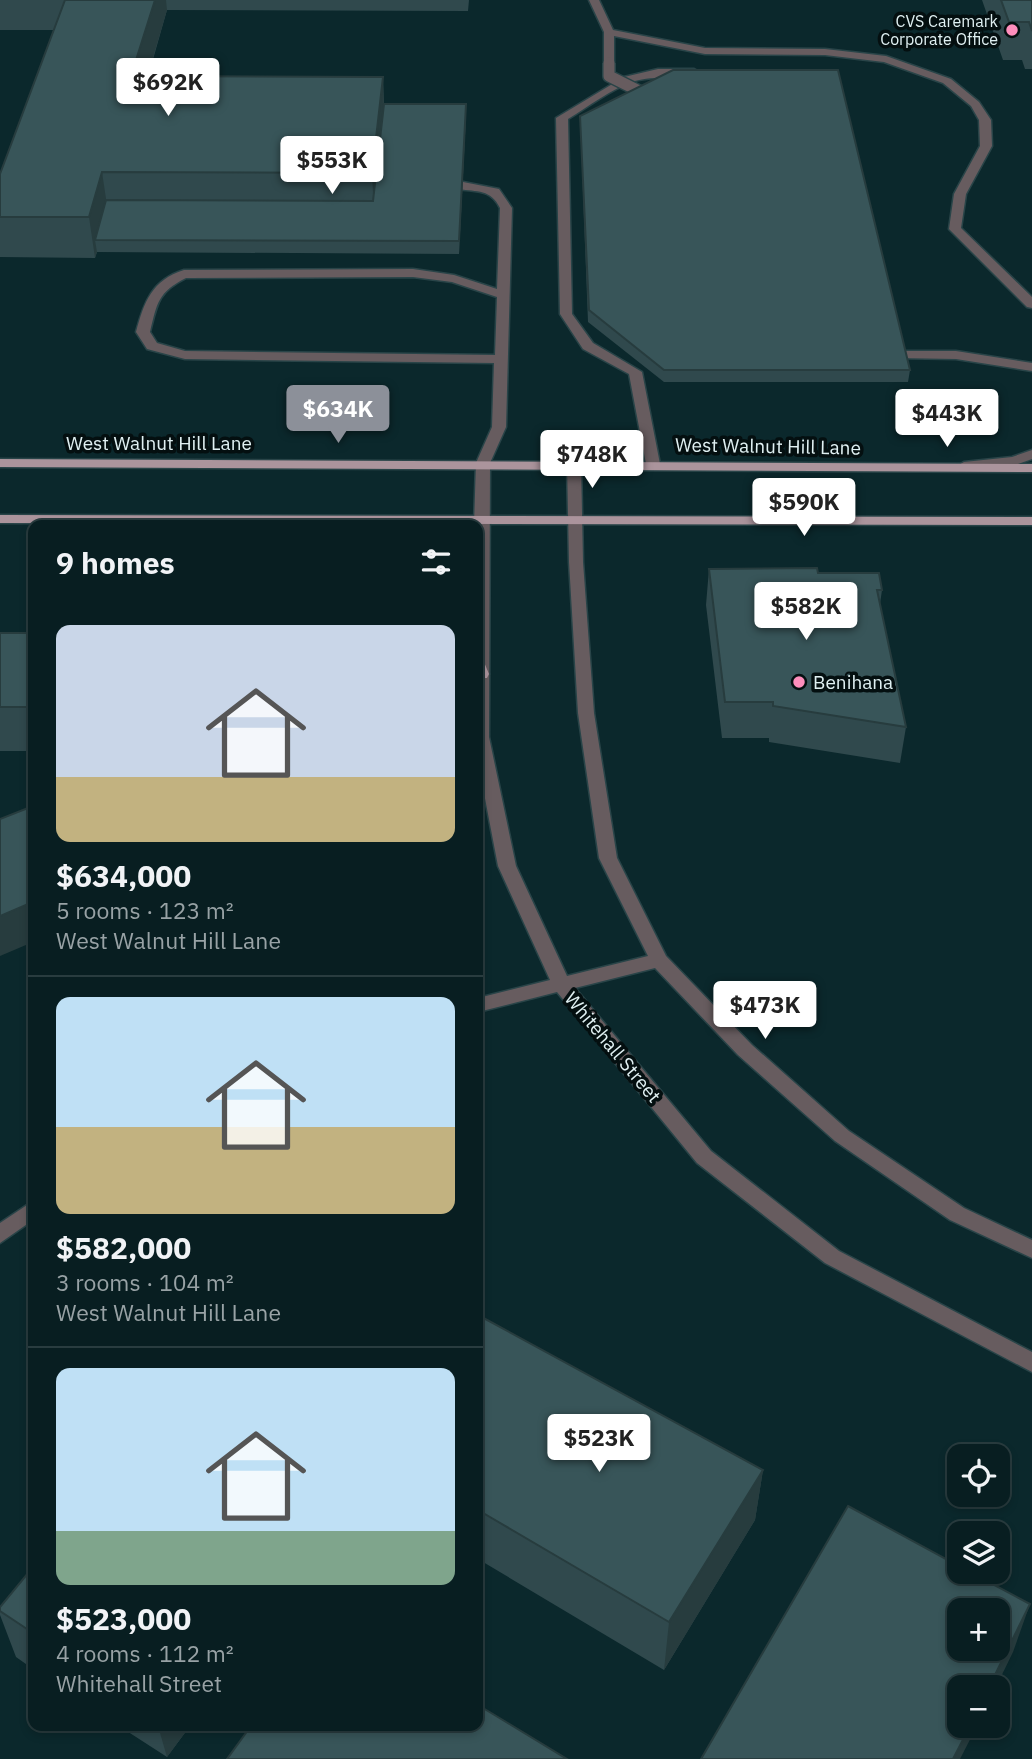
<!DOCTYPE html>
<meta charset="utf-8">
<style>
body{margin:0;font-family:"IBM Plex Sans",sans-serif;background:#11272a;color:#f1f3f6;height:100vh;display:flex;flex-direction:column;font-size:26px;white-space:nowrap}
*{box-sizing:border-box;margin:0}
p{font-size:23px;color:#98a2a5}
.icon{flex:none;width:38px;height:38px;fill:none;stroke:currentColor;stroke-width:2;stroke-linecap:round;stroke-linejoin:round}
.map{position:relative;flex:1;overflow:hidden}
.side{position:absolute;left:28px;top:520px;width:455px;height:1211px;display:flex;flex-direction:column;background:#081e21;border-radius:14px;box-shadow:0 4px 10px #0003,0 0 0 2px #293c3f}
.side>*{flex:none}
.fabs{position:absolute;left:947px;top:1444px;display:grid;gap:14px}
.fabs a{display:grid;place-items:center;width:63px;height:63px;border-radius:14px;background:#081e21;box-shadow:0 4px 10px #0003,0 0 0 2px #293c3f;font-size:35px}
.price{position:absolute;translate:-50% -60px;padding:0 16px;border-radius:7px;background:#fff;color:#222;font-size:23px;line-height:46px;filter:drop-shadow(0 2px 4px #0008)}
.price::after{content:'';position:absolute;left:50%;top:42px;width:21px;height:16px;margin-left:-10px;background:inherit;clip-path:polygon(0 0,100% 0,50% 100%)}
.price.on{background:#8c9099;color:#fff}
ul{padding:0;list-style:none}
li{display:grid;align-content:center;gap:14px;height:371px;padding:0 28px}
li+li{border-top:2px solid #293c3f}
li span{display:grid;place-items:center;height:217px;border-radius:14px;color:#555}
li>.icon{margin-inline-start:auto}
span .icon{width:126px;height:126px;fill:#fffc;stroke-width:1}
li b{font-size:30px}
h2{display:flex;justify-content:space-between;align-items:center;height:84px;padding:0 28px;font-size:30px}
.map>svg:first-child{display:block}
</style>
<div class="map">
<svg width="1032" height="1759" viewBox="0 0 1032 1759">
<rect width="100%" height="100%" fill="#0b282c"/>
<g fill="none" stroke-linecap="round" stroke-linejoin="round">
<defs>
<path id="minor" d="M589,0h10l14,30 92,18 120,1 61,7 65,23 28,23 12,18 1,26 -26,48 -5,34 71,69v11l-5,-1 -78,-78 5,-35 26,-48 -1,-26 -8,-14 -28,-23 -59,-21 -59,-7 -120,-1 -91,-18v27l-5,3 -5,-3v-31z
M658,69h36l5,3c-8,6 -48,4 -64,9 -23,7 -47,26 -67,38l4,195 21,29 49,29 18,92 -7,4 -7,-4 -17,-90 -46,-25 -23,-35 -4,-196 68,-41z
M463,182l36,7 13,19 -6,219 -16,36 -1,274 27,129 51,110 81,-20 -49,-98 -21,-145 -9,-151 -2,-99 7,-4 7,4 2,99 11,151 23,145 49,98 86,89 97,86 115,77 68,32v18l-82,-38 -115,-79 -97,-86 -83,-87 -80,20 136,163 128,100 193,101v20l-207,-109 -128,-100 -140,-171 -79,20v-14l72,-18 -52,-114 -20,-104v-237h-4l2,-62 16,-36 2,-64 -309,-4 -38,-10 -11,-17c8,-30 16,-52 48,-62l229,-1 41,6 43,14 3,-81c-9,-19 -23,-16 -41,-19l-2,-3zM413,277l39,5 45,15 -2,58 -310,-4 -28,-8 -7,-11c7,-29 8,-40 36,-54z
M902,351h54l76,12v8l-76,-12 -59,-1v-6z
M1032,450v9l-17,6 -51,5 -7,-4 7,-4 48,-5z
M33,1201v19l-33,23v-20z"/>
<path id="major" d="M0,459l1032,5v8l-1032,-5z
M0,515l1032,2v8l-1032,-2z
M478,661l6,1 5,12 -2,4h-9z"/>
</defs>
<!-- minor casing -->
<use href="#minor" stroke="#294448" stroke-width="3"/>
<!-- major casing -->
<use href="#major" stroke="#294448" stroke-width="3"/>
<!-- minor -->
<use href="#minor" fill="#675c5f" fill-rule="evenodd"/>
<!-- major -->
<use href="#major" fill="#ab949c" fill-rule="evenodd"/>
<defs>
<path id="minor-bridge" d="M609,63v13l38,19"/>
</defs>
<!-- minor-bridge casing -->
<use href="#minor-bridge" stroke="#294448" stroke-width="14" stroke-linecap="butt"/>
<!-- minor-bridge -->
<use href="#minor-bridge" stroke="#675c5f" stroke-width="11"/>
</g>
<!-- wall -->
<path fill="#30494d" d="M0,0h469l-1,11 -301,-1 -19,67h235l1,27 82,12 -7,138 -362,-2 -2,6 -95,-1v-83l54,-144h-54z
M982,0h50v69h-7l-3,-9h-19z
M580,116l330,254 -2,12h-244l-76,-60z
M709,569l109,4 64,17 -2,14 26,123 -6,36 -131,-21v-4h-47l-16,-133z
M0,633h33v118h-33z
M478,1315l285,155 -8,50 -91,150 -186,-111z
M33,1567v102l-17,-12 -16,-42v-8z
M119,1726h71l-23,31z"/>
<!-- shaded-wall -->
<path fill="#273c3e" d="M155,0h11l1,10 -31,105 -5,-39z
M383,77l1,38 -10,98 -2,-40z
M466,104v12l-7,138v-13z
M102,172l6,40 -13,28 2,12 -2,6 -6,-41z
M33,902v40l-33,14v-40z
M763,1470l-8,50 -91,150 5,-48z
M1030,1604l-17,48 -17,35h-7z
M158,1726h32l-23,31z
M970,1726h7l-17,33h-7z"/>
<!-- building -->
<path fill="#385559" stroke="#273c3e" stroke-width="2" fill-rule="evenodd" d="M65,0h90l-24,76 252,1 -11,96 -270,-1 -13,45h-89v-43z
M1001,0h31v31l-3,-9h-20z
M673,70h165l72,300h-246l-75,-60 -9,-194z
M384,104h82l-7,137 -364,-1 11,-40 267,1z
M817,568l1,5h61l3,17h-5l29,137 -133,-21v-4h-48l-16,-133z
M0,633h33v74h-33z
M33,806v96l-33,14v-97z
M478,1315l285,155 -94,152 -191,-112z
M848,1506l111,60v6h11l60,32 -41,83h-30v39h11l-17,33h-252zM959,1610h39v38h-39z
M33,1567v66l-33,-22v-4z
M478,1705l89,54h-340l24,-33h227z"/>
<!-- markers -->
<g fill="#fe8ebc" stroke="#040f10" stroke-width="2.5">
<circle cx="1012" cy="30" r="7"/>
<circle cx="799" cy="682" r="7"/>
</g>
<g text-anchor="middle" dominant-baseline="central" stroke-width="7" stroke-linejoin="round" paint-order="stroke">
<!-- far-poi labels -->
<g font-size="16" fill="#e0f0f2" stroke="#040f10" text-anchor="end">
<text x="998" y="21">CVS Caremark<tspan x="998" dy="18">Corporate Office</tspan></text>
</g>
<!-- street labels -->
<g font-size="19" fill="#e0f0f2" stroke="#040f10">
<text x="159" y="443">West Walnut Hill Lane</text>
<text transform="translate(768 446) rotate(1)">West Walnut Hill Lane</text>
<text transform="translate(613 1047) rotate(50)">Whitehall Street</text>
</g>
<!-- poi labels -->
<g font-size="19" fill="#e0f0f2" stroke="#040f10" text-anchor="start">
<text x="813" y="682">Benihana</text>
</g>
</g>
</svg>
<div class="fabs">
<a><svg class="icon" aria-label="locate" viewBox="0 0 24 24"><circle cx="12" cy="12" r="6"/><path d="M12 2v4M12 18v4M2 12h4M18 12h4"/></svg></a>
<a><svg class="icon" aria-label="layers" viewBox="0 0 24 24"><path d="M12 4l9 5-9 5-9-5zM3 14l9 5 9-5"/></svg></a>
<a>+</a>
<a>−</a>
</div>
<b class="price" style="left:168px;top:118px">$692K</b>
<b class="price" style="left:332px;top:196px">$553K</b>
<b class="price on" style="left:338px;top:445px">$634K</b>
<b class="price" style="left:947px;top:449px">$443K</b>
<b class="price" style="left:592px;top:490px">$748K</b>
<b class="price" style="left:804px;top:538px">$590K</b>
<b class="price" style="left:806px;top:642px">$582K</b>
<b class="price" style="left:765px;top:1041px">$473K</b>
<b class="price" style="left:599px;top:1474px">$523K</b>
<section class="side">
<h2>9 homes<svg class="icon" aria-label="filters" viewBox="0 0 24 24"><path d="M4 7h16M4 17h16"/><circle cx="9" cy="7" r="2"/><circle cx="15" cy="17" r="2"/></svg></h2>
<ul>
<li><span style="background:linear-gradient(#c9d6e8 70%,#c2b280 0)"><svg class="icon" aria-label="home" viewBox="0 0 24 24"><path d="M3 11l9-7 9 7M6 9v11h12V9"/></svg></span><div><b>$634,000</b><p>5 rooms · 123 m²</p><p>West Walnut Hill Lane</p></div></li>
<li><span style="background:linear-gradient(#bfe0f5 60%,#c2b280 0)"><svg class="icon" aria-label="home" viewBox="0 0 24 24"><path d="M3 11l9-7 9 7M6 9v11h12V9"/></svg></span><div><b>$582,000</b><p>3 rooms · 104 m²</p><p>West Walnut Hill Lane</p></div></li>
<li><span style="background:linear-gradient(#bfe0f5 75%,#7fa58c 0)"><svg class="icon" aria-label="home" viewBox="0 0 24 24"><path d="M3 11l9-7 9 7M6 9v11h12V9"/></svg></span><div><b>$523,000</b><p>4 rooms · 112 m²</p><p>Whitehall Street</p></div></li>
</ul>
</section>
</div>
